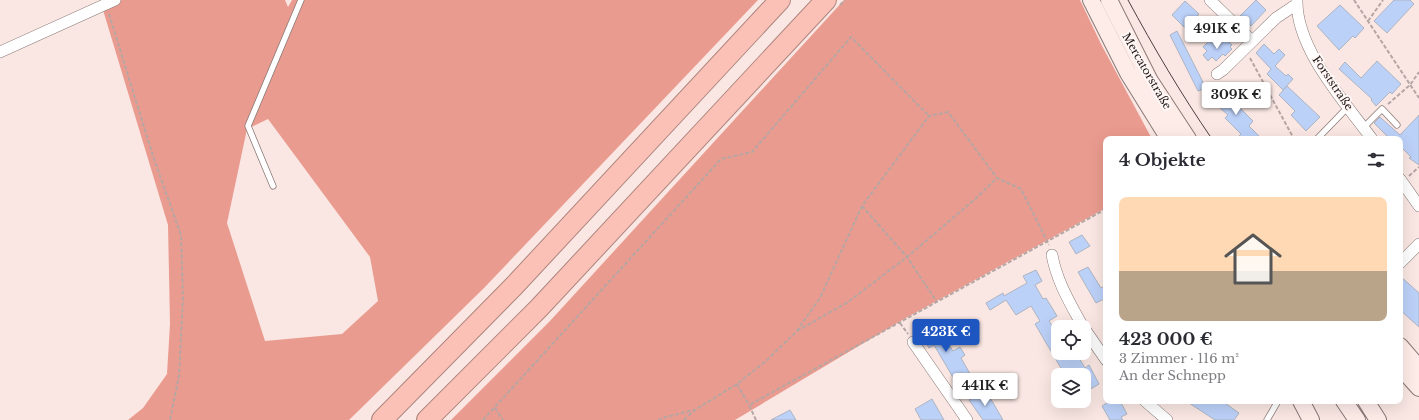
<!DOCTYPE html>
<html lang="de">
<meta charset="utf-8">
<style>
body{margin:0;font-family:"Libre Baskerville",serif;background:#f2f2f3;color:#2b2b33;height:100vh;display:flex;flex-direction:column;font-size:15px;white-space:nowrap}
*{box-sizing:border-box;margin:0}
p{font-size:13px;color:#7c7c81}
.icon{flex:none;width:22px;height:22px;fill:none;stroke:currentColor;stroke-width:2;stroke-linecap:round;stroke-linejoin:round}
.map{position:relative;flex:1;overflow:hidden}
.drawer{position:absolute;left:1103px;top:136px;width:300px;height:268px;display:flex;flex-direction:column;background:#fff;border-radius:8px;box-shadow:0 4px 16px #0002}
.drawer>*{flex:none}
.controls{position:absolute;left:1051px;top:320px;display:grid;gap:8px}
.controls a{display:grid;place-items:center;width:40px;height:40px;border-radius:8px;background:#fff;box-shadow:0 4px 16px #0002;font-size:20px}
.price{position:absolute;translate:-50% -34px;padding:0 9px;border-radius:4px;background:#fff;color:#222;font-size:13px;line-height:26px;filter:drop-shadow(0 1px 2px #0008)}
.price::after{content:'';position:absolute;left:50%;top:24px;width:12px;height:9px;margin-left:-6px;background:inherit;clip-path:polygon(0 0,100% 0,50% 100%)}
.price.selected{background:#1d55c1;color:#fff}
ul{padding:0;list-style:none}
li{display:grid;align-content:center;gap:8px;height:212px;padding:0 16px}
li span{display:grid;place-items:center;height:124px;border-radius:8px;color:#555}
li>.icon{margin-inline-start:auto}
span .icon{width:72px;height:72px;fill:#fffc;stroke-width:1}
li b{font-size:17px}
h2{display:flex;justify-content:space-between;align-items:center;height:48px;padding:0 16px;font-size:17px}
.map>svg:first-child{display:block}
</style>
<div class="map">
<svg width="1419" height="420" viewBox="0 0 1419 420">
<rect width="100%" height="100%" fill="#fae7e3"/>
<!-- forest -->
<path fill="#ea9b8f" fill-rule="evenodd" d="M100,0h185l3,7 4,-7h466l-274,288 -135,132h-221l15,-12 24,-34 3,-50 -2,-99zM268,119l102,138 8,44 -36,33 -77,7 -38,-118 20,-94z
M844,0h236l21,44 51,95h-46v69l-202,111 -169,101h-284l99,-99z"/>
<!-- building -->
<path fill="#bcd1f8" stroke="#acb4c2" d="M1256,0l10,10 -15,16 -11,-10z
M1394,0h16l4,4 -27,29 -13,-12z
M1185,1l14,13 -14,14 -13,-13z
M1340,5l24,23 -9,10 -2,-2 -14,14 -22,-24z
M1177,31l29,57 -8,3 -28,-56z
M1225,38l7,7 -2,2 2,2 -7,7 -2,-2 -7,7 -4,-4 -4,4 -5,-6 4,-4 -4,-4 7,-7 6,6z
M1264,44l10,10 5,-5 6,6 -10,11 11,10 2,-2 5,5 -10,11 -16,-16 4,-5 -15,-16z
M1377,61l24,23 -9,10 -2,-2 -14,14 -5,-6 1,-1 -33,-30 6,-7 16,16z
M1287,86l33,31 -14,14 -15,-16 4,-4 -16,-16z
M1218,93h4l7,7 6,-6 7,7 -5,4 16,16 -4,5 13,13h-26l5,-5 -16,-16 3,-3 -17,-15z
M1419,115v50l-10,-7 2,-1 -11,-11v-7h-10l-16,-16 6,-6 20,18z
M1082,235l8,11 -14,8 -7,-12z
M1088,267l13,21 5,-3v13l-10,5 -18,-31z
M1036,270l6,11 -7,4 8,14 3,-1 11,18 -8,5 9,14v18h18l9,15 4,-3 10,19 -15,9v-18h-19l-30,-51 5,-3 -9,-15 -15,9 -10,-15 -16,10 -4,-7 17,-10 1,3 23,-13 -4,-7z
M1400,276l19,17v34l-19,-17z
M930,321l11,19 3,-2 9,13 7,-4 5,8 -4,3 12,21 -8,4 -5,-8 -6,4 -20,-34 -5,3 -11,-20z
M984,390l8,11 11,19h-20l-14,-20z
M932,399l12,21h-23l-6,-11z
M1110,401h10l7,13 -6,3 2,3h-13l-8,-14z
M1186,401h36l17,12 -5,7h-19z
M790,410l6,10h-25z"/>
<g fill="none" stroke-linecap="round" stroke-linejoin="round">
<defs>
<path id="lane" d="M1363,128l19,-19 15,16
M1317,139l31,-32
M273,186l-25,-60 53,-126
M1267,420l11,-19"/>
<path id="street" d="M1210,0l41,40
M1297,0c-1,49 47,101 75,139
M0,52l115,-52
M1217,74l6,-4 53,-52 21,-14
M1400,179l19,27
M1052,255c5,27 18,48 31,72
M1400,263l19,-19
M1084,328l22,32
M913,342l54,78
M1145,401l22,19"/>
<path id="secondary" d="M1091,0l37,73 41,66
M1109,0l41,81 38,58
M1400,346l19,22
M1400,367l19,21
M1301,401l10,19
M1344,401l13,19
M1366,401l12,19"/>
<path id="highway" d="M382,420l132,-134 266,-286
M427,420l112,-112 287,-308"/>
</defs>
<!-- lane casing -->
<use href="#lane" stroke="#897875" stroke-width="7"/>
<!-- street casing -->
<use href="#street" stroke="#897875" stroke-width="12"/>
<!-- secondary casing -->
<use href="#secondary" stroke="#897875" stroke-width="18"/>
<!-- highway casing -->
<use href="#highway" stroke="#ad857e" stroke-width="22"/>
<!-- path -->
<path stroke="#b6a6a3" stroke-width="2" stroke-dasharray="4 2" stroke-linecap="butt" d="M1354,0l65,98
M840,5l5,-5
M109,14l45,145 27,76 2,63 -4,78 -9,44
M1368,21l15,-21
M1250,58l44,81
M1388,104l22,-19 9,-13
M1409,176l10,-9
M862,206l45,51 30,45
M900,323l8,11
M797,331l51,-29 59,-45 67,-57 23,-22
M737,384l12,21
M495,408l8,12
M483,420l238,-261 31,-7 99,-115 78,79
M658,420l8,-3 28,-7
M684,420l11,-10 42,-26 30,-24 29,-28 24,-34 42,-92 67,-90 19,-4 49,66 24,11 28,56
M756,420l-7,-15 357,-196"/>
<!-- lane -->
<use href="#lane" stroke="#fff" stroke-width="5.5"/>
<!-- street -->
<use href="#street" stroke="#fff" stroke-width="11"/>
<!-- secondary -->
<use href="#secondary" stroke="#feece9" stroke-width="16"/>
<!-- highway -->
<use href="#highway" stroke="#fbc1b7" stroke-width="20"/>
<!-- tram -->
<path stroke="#493f3e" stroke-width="1" d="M1128,0c26,48 53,94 84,139"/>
</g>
<g text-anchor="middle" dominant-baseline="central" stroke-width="4" stroke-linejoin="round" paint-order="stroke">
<!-- street labels -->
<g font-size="11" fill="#1d1615" stroke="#fff7f5">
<text transform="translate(1147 71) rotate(60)">Mercatorstraße</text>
<text transform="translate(1333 83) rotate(56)">Forststraße</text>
</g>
</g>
</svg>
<div class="controls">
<a><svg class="icon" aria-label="locate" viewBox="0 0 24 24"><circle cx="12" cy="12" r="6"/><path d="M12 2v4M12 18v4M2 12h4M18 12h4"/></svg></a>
<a><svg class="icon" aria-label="layers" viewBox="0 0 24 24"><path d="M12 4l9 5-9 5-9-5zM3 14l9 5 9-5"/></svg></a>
</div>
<b class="price" style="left:1217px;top:50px">491K €</b>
<b class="price" style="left:1236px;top:116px">309K €</b>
<b class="price selected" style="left:946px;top:353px">423K €</b>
<b class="price" style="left:985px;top:407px">441K €</b>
<section class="drawer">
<h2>4 Objekte<svg class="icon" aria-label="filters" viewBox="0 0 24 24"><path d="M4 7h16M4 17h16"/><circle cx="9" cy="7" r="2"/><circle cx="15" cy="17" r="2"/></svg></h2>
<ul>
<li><span style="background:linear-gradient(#ffd9b3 60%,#b9a48a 0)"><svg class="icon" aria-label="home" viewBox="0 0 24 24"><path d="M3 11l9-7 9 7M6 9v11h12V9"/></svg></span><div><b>423 000 €</b><p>3 Zimmer · 116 m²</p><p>An der Schnepp</p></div></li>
</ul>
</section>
</div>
